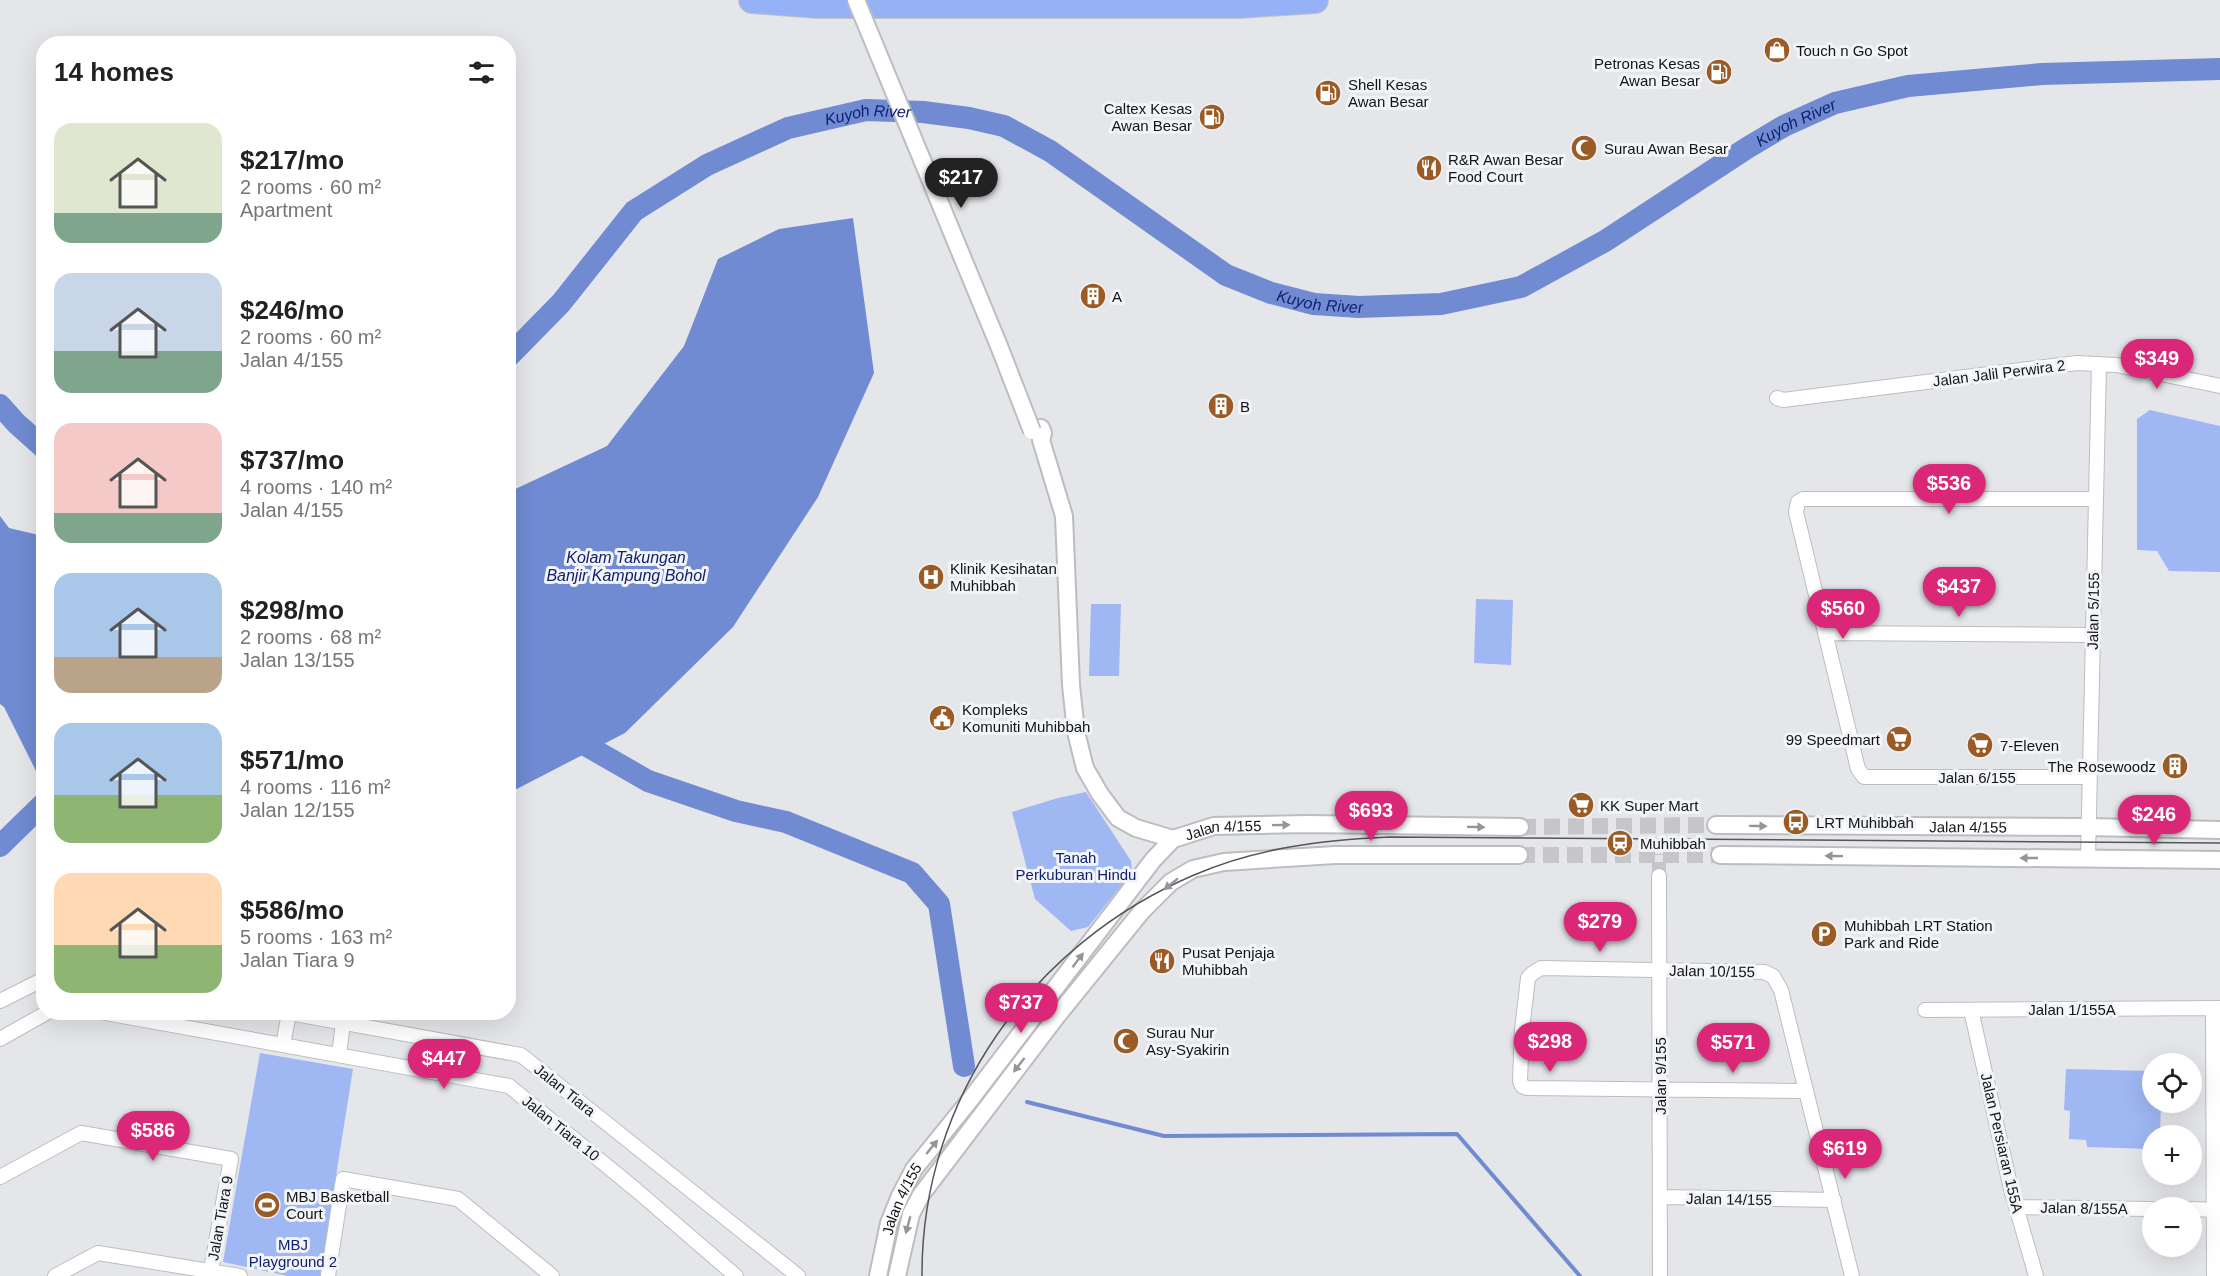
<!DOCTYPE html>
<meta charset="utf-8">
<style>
body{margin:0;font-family:Arial,sans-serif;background:#f2f2f2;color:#222;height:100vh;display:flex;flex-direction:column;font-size:22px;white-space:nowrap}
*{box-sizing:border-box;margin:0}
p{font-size:20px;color:#767676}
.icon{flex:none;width:33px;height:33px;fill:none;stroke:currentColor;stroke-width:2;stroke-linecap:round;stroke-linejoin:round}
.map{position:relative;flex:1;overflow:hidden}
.sheet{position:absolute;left:36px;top:36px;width:480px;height:984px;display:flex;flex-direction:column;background:#fff;border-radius:24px;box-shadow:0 6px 24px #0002}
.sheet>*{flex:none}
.controls{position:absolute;left:2142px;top:1053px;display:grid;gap:12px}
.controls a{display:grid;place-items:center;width:60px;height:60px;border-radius:50%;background:#fff;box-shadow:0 6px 24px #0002;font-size:30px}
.price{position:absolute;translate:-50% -51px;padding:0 14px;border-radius:21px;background:#db2777;color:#fff;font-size:20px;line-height:39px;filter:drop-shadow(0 2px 3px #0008)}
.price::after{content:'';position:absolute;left:50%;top:36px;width:18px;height:14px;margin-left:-9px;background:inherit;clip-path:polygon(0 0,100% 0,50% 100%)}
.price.selected{background:#222;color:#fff}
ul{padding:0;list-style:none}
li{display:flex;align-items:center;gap:18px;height:150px;padding:0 18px}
li span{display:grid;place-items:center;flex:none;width:168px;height:120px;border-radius:18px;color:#555}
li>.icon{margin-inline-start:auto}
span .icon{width:72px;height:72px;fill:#fffc;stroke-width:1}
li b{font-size:26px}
h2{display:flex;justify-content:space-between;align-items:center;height:72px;padding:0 18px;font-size:26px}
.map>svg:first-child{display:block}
</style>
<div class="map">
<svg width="2220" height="1276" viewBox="0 0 2220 1276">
<rect width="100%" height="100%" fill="#e5e6ea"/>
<!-- green -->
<path fill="#9fb7f2" d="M2150,410l70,16v146l-51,-1 -12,-20 -20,-1v-131z
M1476,599l37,1 -2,65 -37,-2z
M1091,604h30l-2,72h-30z
M1086,792l45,69 1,11 -44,55 -17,4 -36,-32 -23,-87 46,-14z
M260,1053l93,16 -33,207h-32l-65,-14z
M2066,1069l86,2v31l9,1 -1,32 -8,1v13l-65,-2 -1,-7 -17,-1 1,-28 -6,-1z"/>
<!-- water -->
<path fill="#708bd2" d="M853,218l21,155 -56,124 -85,130 -108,106 -116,60v-301l98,-46 77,-100 34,-87 61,-30z
M0,516l9,12 34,8v249l-39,-78 -4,-3z"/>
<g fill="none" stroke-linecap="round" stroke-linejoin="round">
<!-- stream -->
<path stroke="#708bd2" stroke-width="4" d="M1027,1102l137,34 293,-2 123,142"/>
<!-- river -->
<g stroke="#708bd2" stroke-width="22">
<path id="s1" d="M508,357l53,-54 73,-92 73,-46 81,-37 78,-18 57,2 46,6 35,8 46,25 176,124 45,18 43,11 45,3 82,-3 80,-17 84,-46 142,-93 37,-22 51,-23 73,-17 134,-12 178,-5"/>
<path d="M0,405l16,18 28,25"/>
<path d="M568,735l80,46 88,30 50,11 126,51 27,31 25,162"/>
<path d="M0,846l44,-43"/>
</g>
<!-- minor-tunnel -->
<path stroke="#c6c6ca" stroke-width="14" stroke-dasharray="14 7" stroke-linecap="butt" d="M1659,876v-22"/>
<!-- tertiary-tunnel -->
<path stroke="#c6c6ca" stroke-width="16" stroke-dasharray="16 8" stroke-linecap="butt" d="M1520,827l196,-2
M1519,855h201"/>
<defs>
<path id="minor" d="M1777,398l6,2 294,-37 39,2 104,21
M1825,633l268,2
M2090,777h-226l-6,-8 -62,-257 2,-10 5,-3h293
M2088,858l11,-494
M1659,876l1,400
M0,1001l44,-22
M2213,1008l1,268
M1925,1010l295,-2
M1971,1010l40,179 25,87
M100,1012l409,74 126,103 101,87
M284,1012l237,43 277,221
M0,1039l48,-27
M283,1045l6,-32
M339,1055l4,-32
M1806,1091l-279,-3 -5,-2 -2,-5 2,-51 6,-52 5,-5 8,-5 223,4 9,4 8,14 71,286
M0,1177l81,-44 150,26 -20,111
M1660,1197l174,3
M2016,1207l136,2
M2192,1209l23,1
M55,1276l43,-23 142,23
M328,1276l15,-97 115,20 94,77"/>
<g id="tertiary">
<path d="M1041,428l2,5 -2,7 23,76 7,169 5,47 9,36 15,26 18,24 18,10 37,11"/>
<path id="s2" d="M1716,825l372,2 132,3"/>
<path d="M1720,855l500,5"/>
<path id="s3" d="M878,1276l11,-53 11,-27 14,-27 56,-69 183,-240 20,-21 41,-13 94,-2 212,3"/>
<path d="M897,1276l14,-62 10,-19 136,-179 85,-105 29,-29 22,-13 31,-7 111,-7h184"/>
</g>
<path id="motorway" d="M752,0l66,5h421l76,-5"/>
</defs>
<!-- minor casing -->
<use href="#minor" stroke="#bcbdc1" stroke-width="16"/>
<!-- tertiary casing -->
<use href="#tertiary" stroke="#bcbdc1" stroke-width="20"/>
<!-- motorway casing -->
<use href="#motorway" stroke="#c2c2c2" stroke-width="28"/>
<!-- minor -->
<use href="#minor" stroke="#fff" stroke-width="14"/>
<!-- tertiary -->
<use href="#tertiary" stroke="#fff" stroke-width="16"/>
<!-- motorway -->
<use href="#motorway" stroke="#96b2f7" stroke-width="26"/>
<!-- tram -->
<path stroke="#555658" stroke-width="1.5" d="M922,1276c-1,-177 110,-332 272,-401 62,-27 128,-35 196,-38l830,6"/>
<defs>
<path id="tertiary-bridge" d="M856,0l143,346 33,85"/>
</defs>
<!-- tertiary-bridge casing -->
<use href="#tertiary-bridge" stroke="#bcbdc1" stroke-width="20" stroke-linecap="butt"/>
<!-- tertiary-bridge -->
<use href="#tertiary-bridge" stroke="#fff" stroke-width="16"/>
</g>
<!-- one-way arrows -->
<defs><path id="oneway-solid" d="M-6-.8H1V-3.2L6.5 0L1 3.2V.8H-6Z" transform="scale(1.5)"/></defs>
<g fill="#959596">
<use href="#oneway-solid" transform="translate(1281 825) rotate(-1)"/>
<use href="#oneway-solid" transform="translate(1758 826) rotate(1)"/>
<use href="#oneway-solid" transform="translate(1476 827) rotate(1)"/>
<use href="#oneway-solid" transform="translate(1834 856) rotate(-179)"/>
<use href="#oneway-solid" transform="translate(2029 858) rotate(-180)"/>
<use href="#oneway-solid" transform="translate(1171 884) rotate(141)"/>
<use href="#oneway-solid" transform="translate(1078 960) rotate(-53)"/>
<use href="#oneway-solid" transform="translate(1019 1065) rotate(128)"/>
<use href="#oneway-solid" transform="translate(932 1147) rotate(-51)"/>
<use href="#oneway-solid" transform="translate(908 1225) rotate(105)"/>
</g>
<!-- icons -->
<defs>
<symbol id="shop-disc" viewBox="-11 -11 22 22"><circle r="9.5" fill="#9b5b24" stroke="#f2f4f7"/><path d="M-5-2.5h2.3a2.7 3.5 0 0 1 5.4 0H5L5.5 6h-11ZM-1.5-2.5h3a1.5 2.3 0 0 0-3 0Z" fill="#fff"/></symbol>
<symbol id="fuel-disc" viewBox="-11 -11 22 22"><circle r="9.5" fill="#9b5b24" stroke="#f2f4f7"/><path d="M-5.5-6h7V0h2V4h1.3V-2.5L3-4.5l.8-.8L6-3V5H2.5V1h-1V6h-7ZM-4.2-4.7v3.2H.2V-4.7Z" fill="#fff"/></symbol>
<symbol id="mosque-disc" viewBox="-11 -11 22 22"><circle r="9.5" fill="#9b5b24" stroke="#f2f4f7"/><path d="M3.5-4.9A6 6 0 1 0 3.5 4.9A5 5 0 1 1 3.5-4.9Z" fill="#fff"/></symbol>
<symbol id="restaurant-disc" viewBox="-11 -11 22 22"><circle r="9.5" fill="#9b5b24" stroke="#f2f4f7"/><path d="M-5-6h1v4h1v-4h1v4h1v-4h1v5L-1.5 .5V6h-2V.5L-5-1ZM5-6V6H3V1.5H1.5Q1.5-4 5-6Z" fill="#fff"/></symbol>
<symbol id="building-disc" viewBox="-11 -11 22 22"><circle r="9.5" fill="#9b5b24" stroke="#f2f4f7"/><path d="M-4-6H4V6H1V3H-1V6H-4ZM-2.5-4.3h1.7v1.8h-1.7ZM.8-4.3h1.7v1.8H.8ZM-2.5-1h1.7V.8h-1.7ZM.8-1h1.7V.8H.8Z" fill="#fff"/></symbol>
<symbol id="hospital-disc" viewBox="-11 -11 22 22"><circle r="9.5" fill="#9b5b24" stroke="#f2f4f7"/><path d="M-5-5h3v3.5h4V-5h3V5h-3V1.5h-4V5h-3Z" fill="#fff"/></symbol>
<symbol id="civic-disc" viewBox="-11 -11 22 22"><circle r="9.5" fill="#9b5b24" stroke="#f2f4f7"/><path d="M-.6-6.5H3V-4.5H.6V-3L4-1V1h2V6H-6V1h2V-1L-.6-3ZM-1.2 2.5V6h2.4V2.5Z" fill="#fff"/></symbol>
<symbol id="supermarket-disc" viewBox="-11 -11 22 22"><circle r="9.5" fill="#9b5b24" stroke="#f2f4f7"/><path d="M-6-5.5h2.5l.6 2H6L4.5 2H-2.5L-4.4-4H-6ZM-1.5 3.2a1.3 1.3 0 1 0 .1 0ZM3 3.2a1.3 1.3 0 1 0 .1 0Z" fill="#fff"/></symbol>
<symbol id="bus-disc" viewBox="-11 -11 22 22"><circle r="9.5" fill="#9b5b24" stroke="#f2f4f7"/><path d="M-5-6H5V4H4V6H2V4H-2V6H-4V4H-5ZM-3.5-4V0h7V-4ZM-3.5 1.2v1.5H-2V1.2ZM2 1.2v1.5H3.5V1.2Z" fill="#fff"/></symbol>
<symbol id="station-disc" viewBox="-11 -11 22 22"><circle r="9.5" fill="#9b5b24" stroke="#f2f4f7"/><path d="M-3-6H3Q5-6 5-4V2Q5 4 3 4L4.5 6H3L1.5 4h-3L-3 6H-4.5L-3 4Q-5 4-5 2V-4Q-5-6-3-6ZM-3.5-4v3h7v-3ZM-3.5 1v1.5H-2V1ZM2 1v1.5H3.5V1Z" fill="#fff"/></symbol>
<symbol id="parking-disc" viewBox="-11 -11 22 22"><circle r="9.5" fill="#9b5b24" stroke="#f2f4f7"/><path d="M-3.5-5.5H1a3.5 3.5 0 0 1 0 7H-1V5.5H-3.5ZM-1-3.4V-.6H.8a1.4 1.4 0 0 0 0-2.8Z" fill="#fff"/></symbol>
<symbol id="stadium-disc" viewBox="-11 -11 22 22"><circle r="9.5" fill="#9b5b24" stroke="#f2f4f7"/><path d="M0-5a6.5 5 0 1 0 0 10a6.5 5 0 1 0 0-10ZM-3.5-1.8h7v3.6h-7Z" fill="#fff"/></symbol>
</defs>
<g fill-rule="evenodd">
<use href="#shop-disc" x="1762" y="35" width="30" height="30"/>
<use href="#fuel-disc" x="1704" y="57" width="30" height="30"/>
<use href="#fuel-disc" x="1313" y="78" width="30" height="30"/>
<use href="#fuel-disc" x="1197" y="102" width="30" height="30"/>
<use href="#mosque-disc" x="1569" y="133" width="30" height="30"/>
<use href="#restaurant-disc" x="1414" y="153" width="30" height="30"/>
<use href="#building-disc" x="1078" y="281" width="30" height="30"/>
<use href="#building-disc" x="1206" y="391" width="30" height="30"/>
<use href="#hospital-disc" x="916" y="562" width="30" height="30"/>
<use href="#civic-disc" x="927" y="703" width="30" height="30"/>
<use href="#supermarket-disc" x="1884" y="724" width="30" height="30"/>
<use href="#supermarket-disc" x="1965" y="730" width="30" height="30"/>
<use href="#building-disc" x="2160" y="751" width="30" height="30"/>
<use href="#supermarket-disc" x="1566" y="790" width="30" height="30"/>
<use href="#bus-disc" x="1781" y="807" width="30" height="30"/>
<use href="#station-disc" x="1605" y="828" width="30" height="30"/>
<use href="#parking-disc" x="1809" y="919" width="30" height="30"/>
<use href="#restaurant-disc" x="1147" y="946" width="30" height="30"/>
<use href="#mosque-disc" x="1111" y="1026" width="30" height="30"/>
<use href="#stadium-disc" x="252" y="1190" width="30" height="30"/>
</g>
<g text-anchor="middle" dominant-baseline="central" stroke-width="6" stroke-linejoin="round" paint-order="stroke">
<!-- poi labels -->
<g font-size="15" fill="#131415" stroke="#f2f4f7" text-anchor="start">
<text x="1796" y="50">Touch n Go Spot</text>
<text x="1700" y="63" text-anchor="end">Petronas Kesas<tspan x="1700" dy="17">Awan Besar</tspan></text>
<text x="1348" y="84">Shell Kesas<tspan x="1348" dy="17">Awan Besar</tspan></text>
<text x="1192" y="108" text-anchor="end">Caltex Kesas<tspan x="1192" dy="17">Awan Besar</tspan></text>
<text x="1604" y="148">Surau Awan Besar</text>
<text x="1448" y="159">R&amp;R Awan Besar<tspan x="1448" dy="17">Food Court</tspan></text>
<text x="1112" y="296">A</text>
<text x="1240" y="406">B</text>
<text x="950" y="568">Klinik Kesihatan<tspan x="950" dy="17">Muhibbah</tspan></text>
<text x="962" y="709">Kompleks<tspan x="962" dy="17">Komuniti Muhibbah</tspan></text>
<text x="1880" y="739" text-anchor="end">99 Speedmart</text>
<text x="2000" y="745">7-Eleven</text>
<text x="2156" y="766" text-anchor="end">The Rosewoodz</text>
<text x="1600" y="805">KK Super Mart</text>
<text x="1816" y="822">LRT Muhibbah</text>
<text x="1640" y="843">Muhibbah</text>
<text x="1844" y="925">Muhibbah LRT Station<tspan x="1844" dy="17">Park and Ride</tspan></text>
<text x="1182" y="952">Pusat Penjaja<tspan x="1182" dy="17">Muhibbah</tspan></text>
<text x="1146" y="1032">Surau Nur<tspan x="1146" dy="17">Asy-Syakirin</tspan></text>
<text x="286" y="1196">MBJ Basketball<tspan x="286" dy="17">Court</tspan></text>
</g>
<!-- street labels -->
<g font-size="15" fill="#131415" stroke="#f2f4f7">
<text transform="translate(1999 373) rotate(-7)">Jalan Jalil Perwira 2</text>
<text transform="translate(2093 611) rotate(-89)">Jalan 5/155</text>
<text x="1977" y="777">Jalan 6/155</text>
<text stroke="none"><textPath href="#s2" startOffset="252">Jalan 4/155</textPath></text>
<text stroke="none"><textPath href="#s3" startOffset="585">Jalan 4/155</textPath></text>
<text transform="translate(1712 971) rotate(1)">Jalan 10/155</text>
<text x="2072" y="1009">Jalan 1/155A</text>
<text transform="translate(1660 1076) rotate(-90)">Jalan 9/155</text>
<text transform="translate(565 1090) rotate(39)">Jalan Tiara</text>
<text transform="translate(561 1128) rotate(39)">Jalan Tiara 10</text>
<text transform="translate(2002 1143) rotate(77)">Jalan Persiaran 155A</text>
<text transform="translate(1729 1199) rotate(1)">Jalan 14/155</text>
<text stroke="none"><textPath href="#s3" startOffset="81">Jalan 4/155</textPath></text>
<text transform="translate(2084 1208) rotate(1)">Jalan 8/155A</text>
<text transform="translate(220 1218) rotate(-80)">Jalan Tiara 9</text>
</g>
<!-- park labels -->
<g font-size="15" fill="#112274" stroke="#f2f4f7">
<text x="1076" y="857">Tanah<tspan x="1076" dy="17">Perkuburan Hindu</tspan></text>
<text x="293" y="1244">MBJ<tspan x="293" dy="17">Playground 2</tspan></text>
</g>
<!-- water labels -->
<g font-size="16" font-style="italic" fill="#102072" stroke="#f2f4f7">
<text stroke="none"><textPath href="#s1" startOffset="450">Kuyoh River</textPath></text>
<text stroke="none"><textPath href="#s1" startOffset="1478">Kuyoh River</textPath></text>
<text stroke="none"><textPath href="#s1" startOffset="954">Kuyoh River</textPath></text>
<text x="626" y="557">Kolam Takungan<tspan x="626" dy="18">Banjir Kampung Bohol</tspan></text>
</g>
</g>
</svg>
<div class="controls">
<a><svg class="icon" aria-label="locate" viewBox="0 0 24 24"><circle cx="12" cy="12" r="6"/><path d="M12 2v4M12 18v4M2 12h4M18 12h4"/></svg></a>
<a>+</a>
<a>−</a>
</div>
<b class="price selected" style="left:961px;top:209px">$217</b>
<b class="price" style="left:2157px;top:390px">$349</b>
<b class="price" style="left:1949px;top:515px">$536</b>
<b class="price" style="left:1959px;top:618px">$437</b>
<b class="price" style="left:1843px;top:640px">$560</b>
<b class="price" style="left:1371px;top:842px">$693</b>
<b class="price" style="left:2154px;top:846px">$246</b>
<b class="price" style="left:1600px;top:953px">$279</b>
<b class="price" style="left:1021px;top:1034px">$737</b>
<b class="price" style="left:1550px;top:1073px">$298</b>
<b class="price" style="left:1733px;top:1074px">$571</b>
<b class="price" style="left:444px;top:1090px">$447</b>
<b class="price" style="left:153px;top:1162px">$586</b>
<b class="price" style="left:1845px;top:1180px">$619</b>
<section class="sheet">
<h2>14 homes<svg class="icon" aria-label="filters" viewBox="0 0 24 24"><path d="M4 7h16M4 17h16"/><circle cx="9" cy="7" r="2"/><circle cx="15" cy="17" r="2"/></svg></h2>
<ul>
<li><span style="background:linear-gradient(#dfe7d0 75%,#7fa58c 0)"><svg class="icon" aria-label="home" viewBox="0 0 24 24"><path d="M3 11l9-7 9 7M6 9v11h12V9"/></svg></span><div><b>$217/mo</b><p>2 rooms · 60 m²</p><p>Apartment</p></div></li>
<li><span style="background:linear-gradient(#c9d6e8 65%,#7fa58c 0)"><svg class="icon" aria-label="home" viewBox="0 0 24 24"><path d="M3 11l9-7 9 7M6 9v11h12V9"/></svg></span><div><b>$246/mo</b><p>2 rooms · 60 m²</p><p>Jalan 4/155</p></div></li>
<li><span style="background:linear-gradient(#f6c9c9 75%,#7fa58c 0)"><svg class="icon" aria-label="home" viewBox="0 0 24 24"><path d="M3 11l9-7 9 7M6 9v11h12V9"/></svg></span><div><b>$737/mo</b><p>4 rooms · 140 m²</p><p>Jalan 4/155</p></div></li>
<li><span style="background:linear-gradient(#a9c7e8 70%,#b9a48a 0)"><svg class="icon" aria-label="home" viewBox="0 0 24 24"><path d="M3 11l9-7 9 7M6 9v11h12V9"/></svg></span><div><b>$298/mo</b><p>2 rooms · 68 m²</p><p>Jalan 13/155</p></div></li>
<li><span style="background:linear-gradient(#a9c7e8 60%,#8fb573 0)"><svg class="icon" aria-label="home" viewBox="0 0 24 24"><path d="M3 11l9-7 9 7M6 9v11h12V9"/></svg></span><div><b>$571/mo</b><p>4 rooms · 116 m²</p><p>Jalan 12/155</p></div></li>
<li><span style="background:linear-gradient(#ffd9b3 60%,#8fb573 0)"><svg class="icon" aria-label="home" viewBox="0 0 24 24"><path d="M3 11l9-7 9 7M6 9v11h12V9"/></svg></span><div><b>$586/mo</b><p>5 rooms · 163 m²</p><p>Jalan Tiara 9</p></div></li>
</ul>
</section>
</div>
